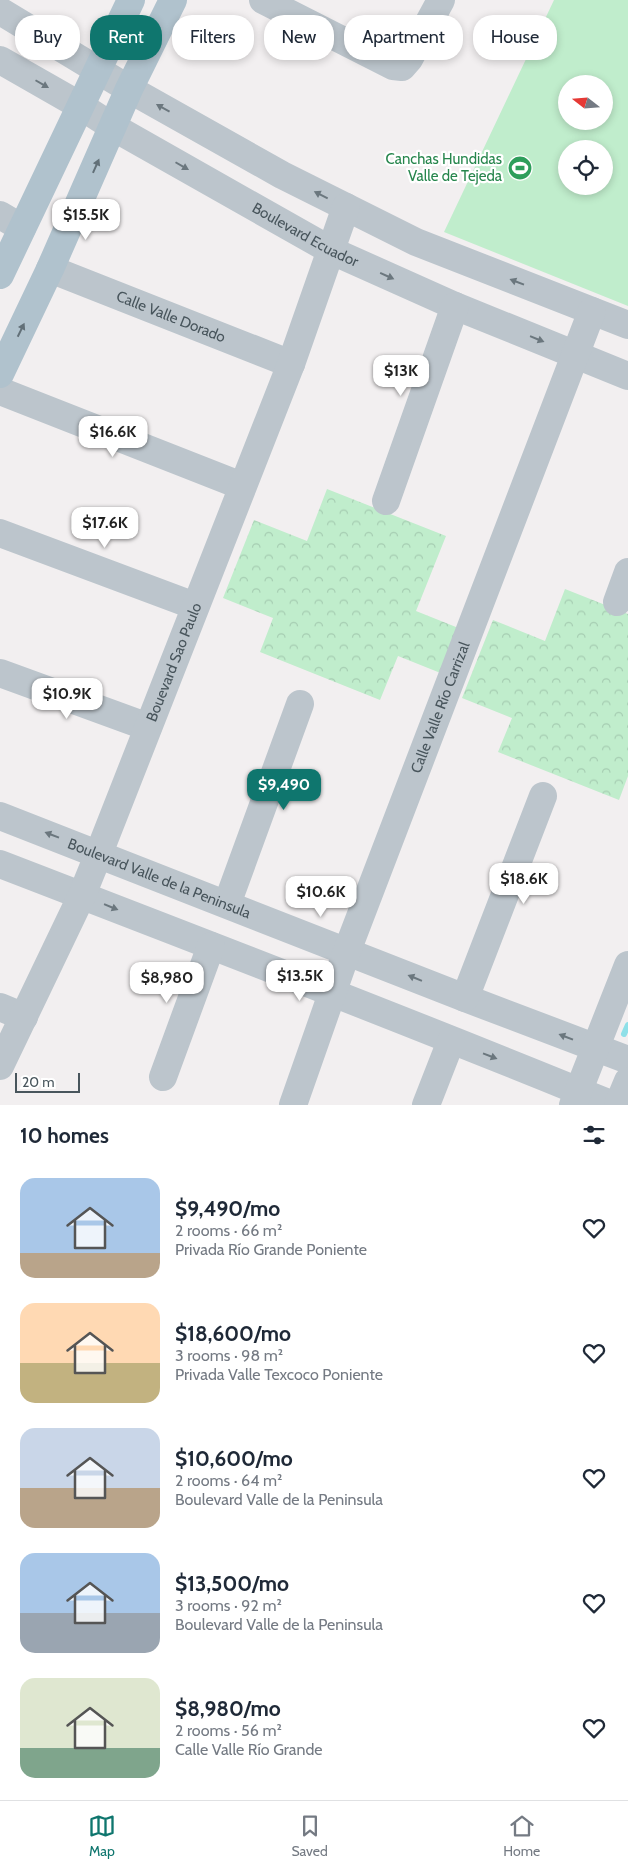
<!DOCTYPE html>
<meta charset="utf-8">
<style>
body{margin:0;font-family:Cabin,sans-serif;background:#f2f2f3;color:#1f2937;height:100vh;display:flex;flex-direction:column;font-size:19px;white-space:nowrap}
*{box-sizing:border-box;margin:0}
p{font-size:16px;color:#747a83}
.icon{flex:none;width:28px;height:28px;fill:none;stroke:currentColor;stroke-width:2;stroke-linecap:round;stroke-linejoin:round}
.map{position:relative;height:1105px;overflow:hidden}
.panel{display:flex;flex-direction:column;background:#fff;flex:1}
.panel>*{flex:none}
.top-card{position:absolute;left:15px;top:15px;width:599px;height:45px;display:flex;gap:10px}
.needle{width:32px;rotate:287deg}
.controls{position:absolute;left:558px;top:75px;display:grid;gap:10px}
.controls a{display:grid;place-items:center;width:55px;height:55px;border-radius:50%;background:#fff;box-shadow:0 2px 8px #0003;font-size:25px}
.scale{position:absolute;left:15px;bottom:12px;width:65px;box-sizing:border-box;padding-left:5px;border:2px solid #48555c;border-top:0;font-size:14px;line-height:18px;white-space:nowrap;color:#48555c;-webkit-text-stroke:4px #fff;paint-order:stroke}
.price{position:absolute;translate:-50% -42px;padding:0 11px;border-radius:10px;background:#fff;color:#222;font-size:16px;line-height:32px;filter:drop-shadow(0 1px 2px #0008)}
.price::after{content:'';position:absolute;left:50%;top:30px;width:15px;height:11px;margin-left:-8px;background:inherit;clip-path:polygon(0 0,100% 0,50% 100%)}
.price.active{background:#0f766e;color:#fff}
ul{padding:0;list-style:none}
li{display:flex;align-items:center;gap:15px;height:125px;padding:0 20px}
li span{display:grid;place-items:center;flex:none;width:140px;height:100px;border-radius:15px;color:#555}
li>.icon{margin-inline-start:auto}
span .icon{width:60px;height:60px;fill:#fffc;stroke-width:1}
li b{font-size:21px}
h2{display:flex;justify-content:space-between;align-items:center;height:60px;padding:0 20px;font-size:21px}
.tag{padding:0 18px;border-radius:20px;background:#fff;box-shadow:0 2px 8px #0003;font-size:18px;line-height:45px}
.tag.active{background:#0f766e;color:#fff}
.tab-bar{display:flex;justify-content:space-around;align-items:center;height:70px;border-top:1px solid #e0e1e3;background:#fff;font-size:14px;color:#747a83}
.tab-bar a{display:grid;justify-items:center;gap:2px}
.tab-bar .active{color:#0f766e}
.map>svg:first-child{display:block}
</style>
<div class="map">
<svg width="628" height="1105" viewBox="0 0 628 1105">
<defs>
<pattern id="park-crowns" width="20" height="18" patternUnits="userSpaceOnUse" patternTransform="scale(1.25)"><rect width="20" height="18" fill="#c0edcc"/><path d="M2 6a3 3 0 1 1 6 0M12 15a3 3 0 1 1 6 0" fill="none" stroke="#a6cdb2"/></pattern>
</defs>
<rect width="100%" height="100%" fill="#f2eff0"/>
<!-- green -->
<path fill="#c0edcc" fill-rule="evenodd" d="M554,0h74v306l-184,-74zM566,84h38v37h-38zM566,149h38v37h-38z"/>
<!-- park -->
<path fill="url(#park-crowns)" d="M327,489l119,47 -30,75 45,18 -18,45 -45,-18 -18,44 -120,-48 13,-34 -50,-20 31,-78 53,21z
M565,589l63,25v162l-9,24 -121,-48 14,-34 -50,-20 31,-78 52,21z"/>
<g fill="none" stroke-linecap="round" stroke-linejoin="round">
<!-- stream -->
<path stroke="#8fe0e8" stroke-width="6" d="M624,1034l4,-9"/>
<!-- minor -->
<g stroke="#bcc5cc" stroke-width="28">
<path d="M263,0l130,66 9,1 7,-8 32,-59"/>
<path d="M0,11l129,78 153,86 134,67 212,83"/>
<path id="s1" d="M0,60l79,45 34,22 219,124 123,55 173,70"/>
<path d="M0,215l22,13"/>
<path id="s2" d="M50,269l241,95"/>
<path d="M0,391l242,95"/>
<path d="M386,501l69,-195"/>
<path d="M0,533l195,73"/>
<path d="M617,602l11,-30"/>
<path d="M0,673l148,54"/>
<path id="s3" d="M0,816l465,182 163,62"/>
<path d="M0,864c205,79 410,158 613,241"/>
<path d="M227,904l73,-200"/>
<path d="M465,998l78,-202"/>
<path d="M0,1007l24,10"/>
<path id="s4" d="M0,1066l82,-171 17,-42 192,-489 55,-157"/>
<path d="M163,1077l48,-131"/>
<path id="s5" d="M293,1105l54,-154 245,-640"/>
<path d="M426,1105l25,-64"/>
<path d="M573,1105l55,-140"/>
<path d="M618,1105l10,-24"/>
</g>
<!-- major -->
<path stroke="#b0c2cd" stroke-width="28" d="M0,275l131,-275
M0,374l50,-105 79,-180 44,-89"/>
</g>
<!-- one-way arrows -->
<defs><path id="oneway-solid" d="M-6-.8H1V-3.2L6.5 0L1 3.2V.8H-6Z" transform="scale(1.25)"/></defs>
<g fill="#6b777e">
<use href="#oneway-solid" transform="translate(42 84) rotate(30)"/>
<use href="#oneway-solid" transform="translate(163 108) rotate(-151)"/>
<use href="#oneway-solid" transform="translate(182 166) rotate(30)"/>
<use href="#oneway-solid" transform="translate(321 195) rotate(-153)"/>
<use href="#oneway-solid" transform="translate(387 276) rotate(24)"/>
<use href="#oneway-solid" transform="translate(517 282) rotate(-159)"/>
<use href="#oneway-solid" transform="translate(537 339) rotate(22)"/>
<use href="#oneway-solid" transform="translate(52 835) rotate(-159)"/>
<use href="#oneway-solid" transform="translate(111 907) rotate(22)"/>
<use href="#oneway-solid" transform="translate(415 978) rotate(-158)"/>
<use href="#oneway-solid" transform="translate(566 1037) rotate(-159)"/>
<use href="#oneway-solid" transform="translate(490 1056) rotate(21)"/>
</g>
<g fill="#627078">
<use href="#oneway-solid" transform="translate(96 166) rotate(-66)"/>
<use href="#oneway-solid" transform="translate(21 330) rotate(-64)"/>
</g>
<!-- icons -->
<defs>
<symbol id="stadium-disc" viewBox="-11 -11 22 22"><circle r="9.5" fill="#2e9e5b" stroke="#fff"/><path d="M0-5a6.5 5 0 1 0 0 10a6.5 5 0 1 0 0-10ZM-3.5-1.8h7v3.6h-7Z" fill="#fff"/></symbol>
</defs>
<g fill-rule="evenodd">
<use href="#stadium-disc" x="506" y="154" width="28" height="28"/>
</g>
<g text-anchor="middle" dominant-baseline="central" stroke-width="4.5" stroke-linejoin="round" paint-order="stroke">
<!-- leisure labels -->
<g font-size="15" fill="#27864d" stroke="#fff" text-anchor="end">
<text x="502" y="159">Canchas Hundidas<tspan x="502" dy="17">Valle de Tejeda</tspan></text>
</g>
<!-- street labels -->
<g font-size="15" fill="#48555c" stroke="#fff">
<text stroke="none"><textPath href="#s1" startOffset="352">Boulevard Ecuador</textPath></text>
<text stroke="none"><textPath href="#s2" startOffset="130">Calle Valle Dorado</textPath></text>
<text stroke="none"><textPath href="#s4" startOffset="440">Bouevard Sao Paulo</textPath></text>
<text stroke="none"><textPath href="#s5" startOffset="424">Calle Valle Río Carrizal</textPath></text>
<text stroke="none"><textPath href="#s3" startOffset="171">Boulevard Valle de la Peninsula</textPath></text>
</g>
</g>
</svg>
<div class="controls">
<a><svg class="needle" viewBox="-14 -14 28 28"><path d="M0-13l5 13h-10z" fill="#e53935"/><path d="M0 13l5-13h-10z" fill="#747a83"/></svg></a>
<a><svg class="icon" aria-label="locate" viewBox="0 0 24 24"><circle cx="12" cy="12" r="6"/><path d="M12 2v4M12 18v4M2 12h4M18 12h4"/></svg></a>
</div>
<div class="scale">20 m</div>
<b class="price" style="left:86px;top:241px">$15.5K</b>
<b class="price" style="left:401px;top:397px">$13K</b>
<b class="price" style="left:113px;top:458px">$16.6K</b>
<b class="price" style="left:105px;top:549px">$17.6K</b>
<b class="price" style="left:67px;top:720px">$10.9K</b>
<b class="price active" style="left:284px;top:811px">$9,490</b>
<b class="price" style="left:524px;top:905px">$18.6K</b>
<b class="price" style="left:321px;top:918px">$10.6K</b>
<b class="price" style="left:300px;top:1002px">$13.5K</b>
<b class="price" style="left:167px;top:1004px">$8,980</b>
<div class="top-card">
<a class="tag">Buy</a>
<a class="tag active">Rent</a>
<a class="tag">Filters</a>
<a class="tag">New</a>
<a class="tag">Apartment</a>
<a class="tag">House</a>
</div>
</div>
<section class="panel">
<h2>10 homes<svg class="icon" aria-label="filters" viewBox="0 0 24 24"><path d="M4 7h16M4 17h16"/><circle cx="9" cy="7" r="2"/><circle cx="15" cy="17" r="2"/></svg></h2>
<ul>
<li><span style="background:linear-gradient(#a9c7e8 75%,#b9a48a 0)"><svg class="icon" aria-label="home" viewBox="0 0 24 24"><path d="M3 11l9-7 9 7M6 9v11h12V9"/></svg></span><div><b>$9,490/mo</b><p>2 rooms · 66 m²</p><p>Privada Río Grande Poniente</p></div><svg class="icon" aria-label="heart" viewBox="0 0 24 24"><path d="M12 20l-8-8c-3-5 5-10 8-4 3-6 11-1 8 4z"/></svg></li>
<li><span style="background:linear-gradient(#ffd9b3 60%,#c2b280 0)"><svg class="icon" aria-label="home" viewBox="0 0 24 24"><path d="M3 11l9-7 9 7M6 9v11h12V9"/></svg></span><div><b>$18,600/mo</b><p>3 rooms · 98 m²</p><p>Privada Valle Texcoco Poniente</p></div><svg class="icon" aria-label="heart" viewBox="0 0 24 24"><path d="M12 20l-8-8c-3-5 5-10 8-4 3-6 11-1 8 4z"/></svg></li>
<li><span style="background:linear-gradient(#c9d6e8 60%,#b9a48a 0)"><svg class="icon" aria-label="home" viewBox="0 0 24 24"><path d="M3 11l9-7 9 7M6 9v11h12V9"/></svg></span><div><b>$10,600/mo</b><p>2 rooms · 64 m²</p><p>Boulevard Valle de la Peninsula</p></div><svg class="icon" aria-label="heart" viewBox="0 0 24 24"><path d="M12 20l-8-8c-3-5 5-10 8-4 3-6 11-1 8 4z"/></svg></li>
<li><span style="background:linear-gradient(#a9c7e8 60%,#9aa5b1 0)"><svg class="icon" aria-label="home" viewBox="0 0 24 24"><path d="M3 11l9-7 9 7M6 9v11h12V9"/></svg></span><div><b>$13,500/mo</b><p>3 rooms · 92 m²</p><p>Boulevard Valle de la Peninsula</p></div><svg class="icon" aria-label="heart" viewBox="0 0 24 24"><path d="M12 20l-8-8c-3-5 5-10 8-4 3-6 11-1 8 4z"/></svg></li>
<li><span style="background:linear-gradient(#dfe7d0 70%,#7fa58c 0)"><svg class="icon" aria-label="home" viewBox="0 0 24 24"><path d="M3 11l9-7 9 7M6 9v11h12V9"/></svg></span><div><b>$8,980/mo</b><p>2 rooms · 56 m²</p><p>Calle Valle Río Grande</p></div><svg class="icon" aria-label="heart" viewBox="0 0 24 24"><path d="M12 20l-8-8c-3-5 5-10 8-4 3-6 11-1 8 4z"/></svg></li>
</ul>
</section>
<nav class="tab-bar">
<a class="active"><svg class="icon" aria-label="map" viewBox="0 0 24 24"><path d="M3 6l6-2 6 2 6-2v14l-6 2-6-2-6 2zM9 4v14M15 6v14"/></svg>Map</a>
<a><svg class="icon" aria-label="saved" viewBox="0 0 24 24"><path d="M7 4h10v16l-5-4-5 4z"/></svg>Saved</a>
<a><svg class="icon" aria-label="home" viewBox="0 0 24 24"><path d="M3 11l9-7 9 7M6 9v11h12V9"/></svg>Home</a>
</nav>
